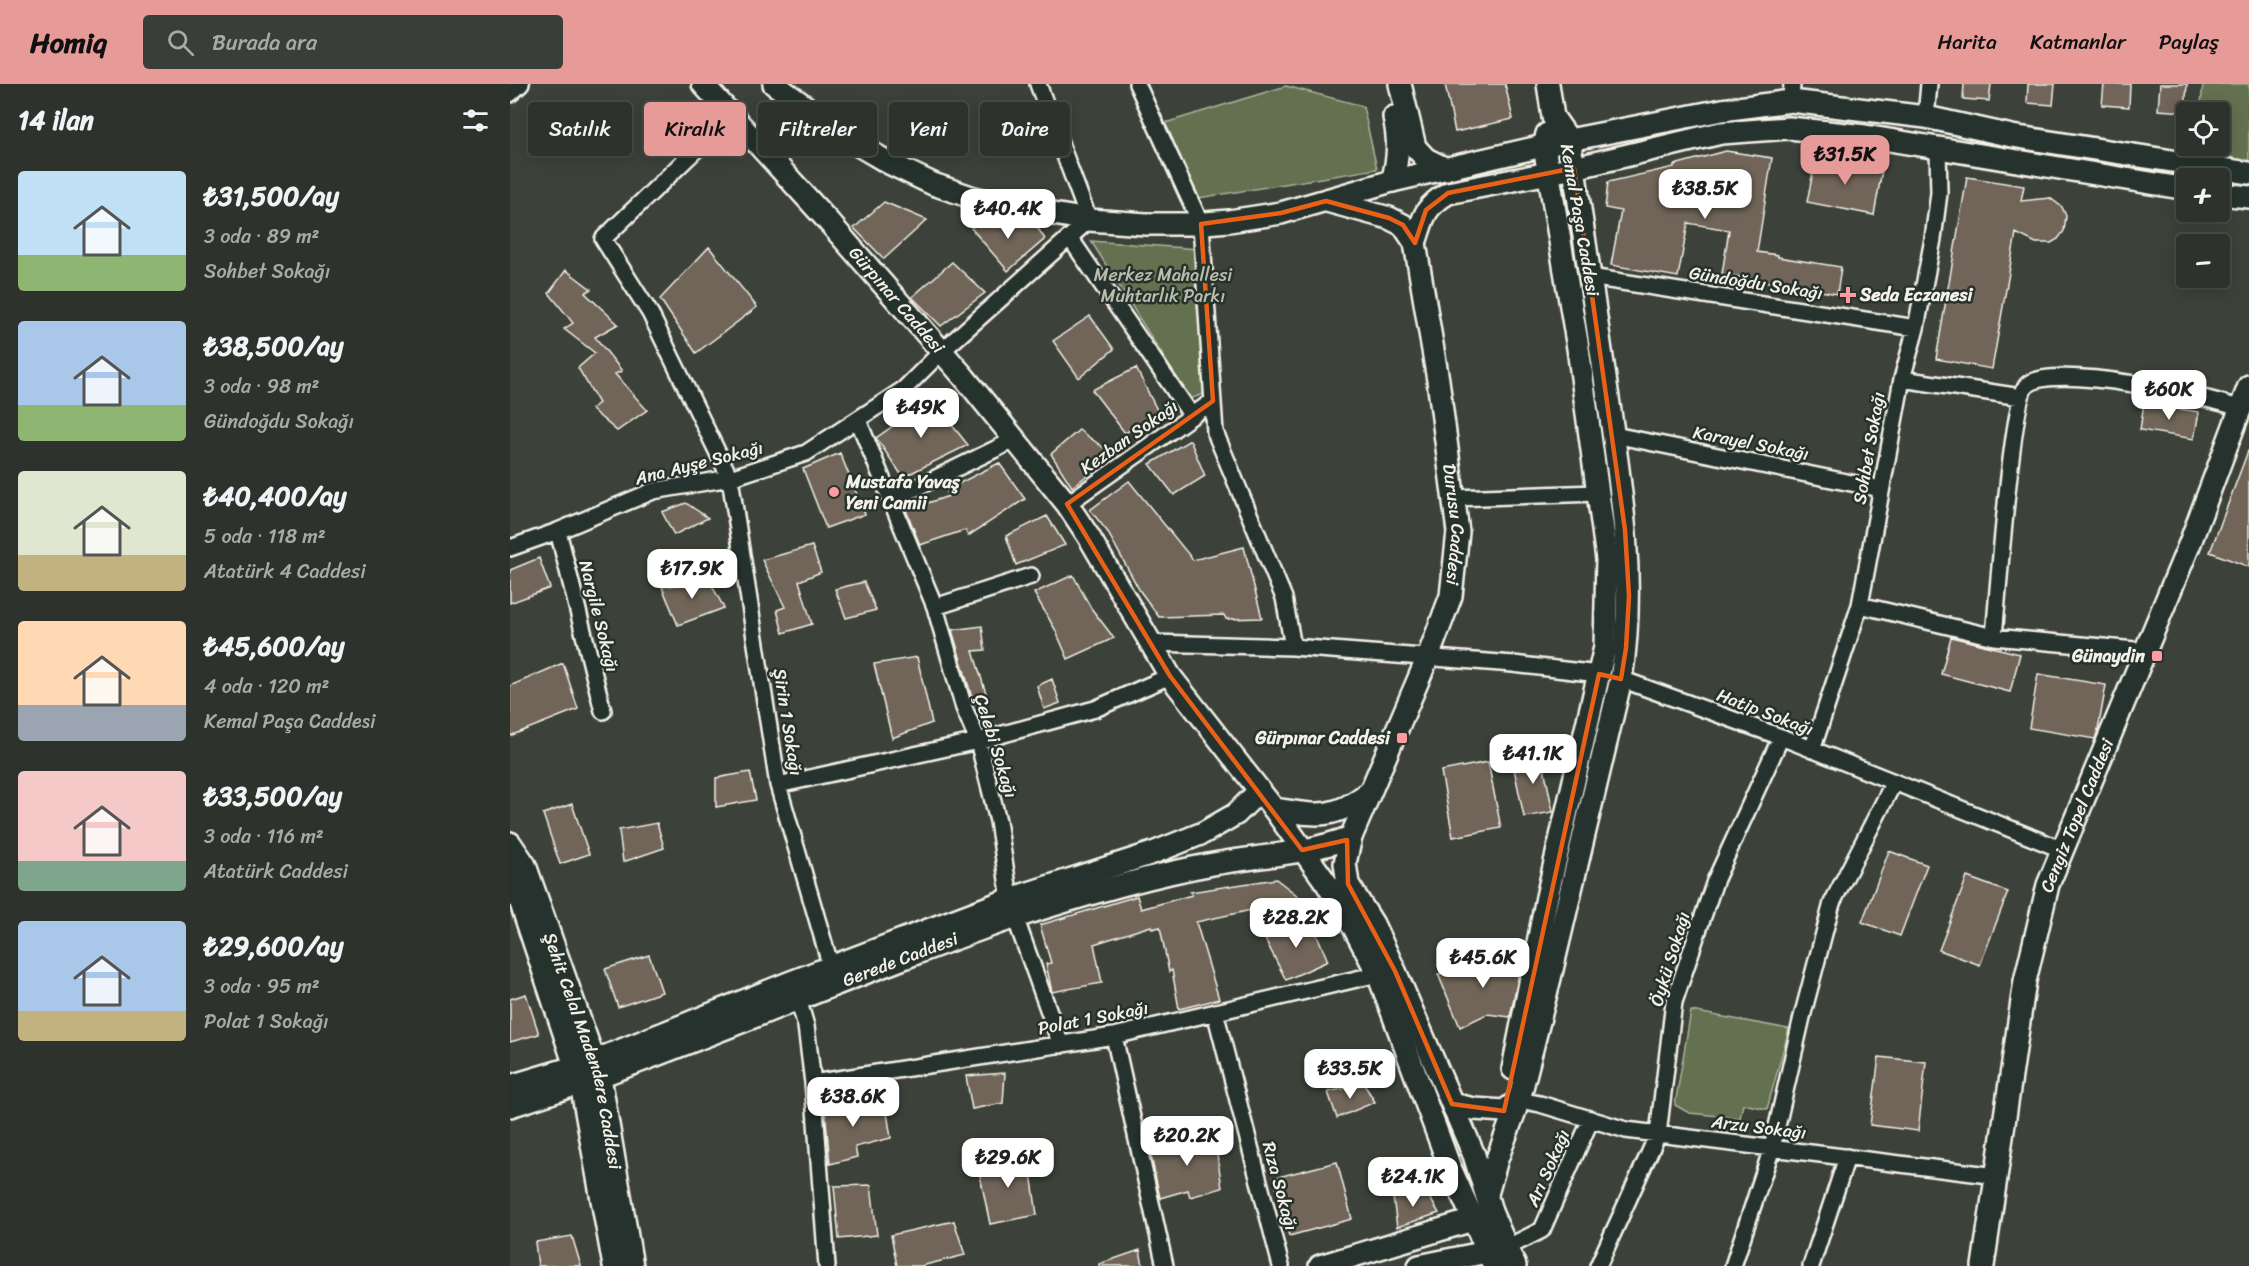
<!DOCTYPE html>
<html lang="tr">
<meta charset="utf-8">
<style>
body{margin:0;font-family:Sriracha,sans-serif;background:#393e38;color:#f1f3f6;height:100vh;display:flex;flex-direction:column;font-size:22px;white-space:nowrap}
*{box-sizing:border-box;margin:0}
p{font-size:20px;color:#a7aaa9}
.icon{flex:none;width:33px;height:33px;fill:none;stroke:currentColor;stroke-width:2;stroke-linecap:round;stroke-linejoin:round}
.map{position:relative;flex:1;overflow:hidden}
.panel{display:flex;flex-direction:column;background:#2d322c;width:510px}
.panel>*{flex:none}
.guide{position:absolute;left:18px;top:18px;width:570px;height:54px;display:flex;gap:12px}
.fabs{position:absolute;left:1666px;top:18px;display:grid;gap:12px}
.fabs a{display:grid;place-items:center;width:54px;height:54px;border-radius:6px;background:#2d322c;box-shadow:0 3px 15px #0003,0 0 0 2px #484d48;font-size:30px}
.price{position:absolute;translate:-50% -51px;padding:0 14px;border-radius:12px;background:#fff;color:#222;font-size:20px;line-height:39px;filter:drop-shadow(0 2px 3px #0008)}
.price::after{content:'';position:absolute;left:50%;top:36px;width:18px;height:14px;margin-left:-9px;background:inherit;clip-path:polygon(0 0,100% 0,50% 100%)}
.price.active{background:#e69b98;color:#111}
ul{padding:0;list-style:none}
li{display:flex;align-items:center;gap:18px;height:150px;padding:0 18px}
li span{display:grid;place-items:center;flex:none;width:168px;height:120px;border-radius:6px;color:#555}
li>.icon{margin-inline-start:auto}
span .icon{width:72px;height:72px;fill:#fffc;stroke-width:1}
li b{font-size:26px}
h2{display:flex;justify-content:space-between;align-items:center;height:72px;padding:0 18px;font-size:26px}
.tag{padding:0 21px;border-radius:6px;background:#2d322c;box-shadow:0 3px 15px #0003,0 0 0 2px #484d48;font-size:21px;line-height:54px}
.tag.active{background:#e69b98;color:#111}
header{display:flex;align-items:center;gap:36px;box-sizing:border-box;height:84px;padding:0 30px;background:#e69b98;color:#111}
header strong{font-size:28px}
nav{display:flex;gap:33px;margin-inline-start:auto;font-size:21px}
.search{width:420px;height:54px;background:#393e38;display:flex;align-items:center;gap:15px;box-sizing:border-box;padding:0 21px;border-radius:6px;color:#a7aaa9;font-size:22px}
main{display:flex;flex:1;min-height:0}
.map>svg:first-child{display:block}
</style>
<header>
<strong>Homiq</strong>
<div class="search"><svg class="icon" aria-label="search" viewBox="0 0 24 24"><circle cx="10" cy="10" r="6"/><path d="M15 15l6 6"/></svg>Burada ara</div>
<nav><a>Harita</a><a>Katmanlar</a><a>Paylaş</a></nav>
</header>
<main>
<section class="panel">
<h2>14 ilan<svg class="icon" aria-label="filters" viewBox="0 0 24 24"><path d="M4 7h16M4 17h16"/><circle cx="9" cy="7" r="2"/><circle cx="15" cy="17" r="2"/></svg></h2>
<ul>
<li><span style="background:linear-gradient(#bfe0f5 70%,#8fb573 0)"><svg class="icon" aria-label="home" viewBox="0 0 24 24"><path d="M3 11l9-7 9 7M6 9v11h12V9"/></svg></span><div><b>₺31,500/ay</b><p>3 oda · 89 m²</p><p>Sohbet Sokağı</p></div></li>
<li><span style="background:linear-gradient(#a9c7e8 70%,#8fb573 0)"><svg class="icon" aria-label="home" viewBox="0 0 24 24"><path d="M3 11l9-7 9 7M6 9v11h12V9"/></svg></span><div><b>₺38,500/ay</b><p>3 oda · 98 m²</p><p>Gündoğdu Sokağı</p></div></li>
<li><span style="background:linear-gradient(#dfe7d0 70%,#c2b280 0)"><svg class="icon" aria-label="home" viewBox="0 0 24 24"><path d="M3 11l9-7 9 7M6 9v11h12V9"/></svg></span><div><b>₺40,400/ay</b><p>5 oda · 118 m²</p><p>Atatürk 4 Caddesi</p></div></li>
<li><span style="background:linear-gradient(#ffd9b3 70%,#9aa5b1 0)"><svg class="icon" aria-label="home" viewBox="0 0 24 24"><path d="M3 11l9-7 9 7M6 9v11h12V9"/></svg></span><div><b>₺45,600/ay</b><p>4 oda · 120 m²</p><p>Kemal Paşa Caddesi</p></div></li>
<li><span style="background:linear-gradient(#f6c9c9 75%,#7fa58c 0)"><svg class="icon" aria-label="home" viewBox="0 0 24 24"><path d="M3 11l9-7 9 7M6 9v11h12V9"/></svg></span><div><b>₺33,500/ay</b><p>3 oda · 116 m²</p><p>Atatürk Caddesi</p></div></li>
<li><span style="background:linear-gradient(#a9c7e8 75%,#c2b280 0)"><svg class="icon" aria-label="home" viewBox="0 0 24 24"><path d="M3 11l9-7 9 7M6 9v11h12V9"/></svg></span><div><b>₺29,600/ay</b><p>3 oda · 95 m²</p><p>Polat 1 Sokağı</p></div></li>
</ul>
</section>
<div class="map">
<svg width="1739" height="1182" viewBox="0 0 1739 1182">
<rect width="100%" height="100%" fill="#3c423a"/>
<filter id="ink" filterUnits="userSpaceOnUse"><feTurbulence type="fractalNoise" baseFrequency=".0167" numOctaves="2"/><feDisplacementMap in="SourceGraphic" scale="12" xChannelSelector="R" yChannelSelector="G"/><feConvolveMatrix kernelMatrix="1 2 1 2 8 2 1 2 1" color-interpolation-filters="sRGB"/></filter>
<g filter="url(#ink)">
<!-- green -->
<path fill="#647151" stroke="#acb19c" stroke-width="1.5" d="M1693,0h46v79l-53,-6 1,-11h23v-34h-20z
M776,2l77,20 14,63 -178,29 -34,-75z
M581,157l107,8 11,143 -19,7z
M1181,927l98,18 -22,80 -24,-5 -3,14 -51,-5 -14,-8z"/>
<!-- building -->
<path fill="#706559" stroke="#f4f1e8" stroke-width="1.5" d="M935,0h60l8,35 -58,13z
M1454,0h27l-2,17 -26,-2z
M1518,0h27l-2,21 -26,-2z
M1594,0h26l-1,23 -27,-2z
M1650,0h27l-2,28 -27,-2z
M1216,67l46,7 -15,94 21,3v2l63,10 -4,27 -115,-20 7,-44 -41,-7 -10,54 -67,-12 10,-54 -16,-3 3,-26 66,-15v-2z
M1306,73l66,13 -8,45 -67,-13z
M1457,93l57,9 -3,15 29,-3 12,9 4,9 -2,15 -6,8 -7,4h-15l-20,-10 -24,136 -56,-10z
M374,118l43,18 -43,39 -30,-31z
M473,133l54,10 8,12 -37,32 -37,-43z
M199,163l48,60 -61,46 -36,-54z
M442,178l33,31 -44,33 -29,-29z
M56,186l25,19 -6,4 33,31 -23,13 27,34 -7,3 32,36 -30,21 -26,-22 8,-6 -21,-35 17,-15 -31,-24 9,-6 -24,-30z
M580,232l24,33 -35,29 -26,-37z
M626,284l23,46 -34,19 -33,-43z
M421,315l37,46 -65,32 -27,-39z
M1634,319l55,9 -5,27 -54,-9z
M569,346l35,25 -42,32 -21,-33z
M680,356l15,36 -31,19 -24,-31z
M1738,367l1,1v115l-39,-15z
M330,369l25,61 -39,14 -23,-59z
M489,379l26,36 -57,37 -3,-6 -45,15 -14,-35 43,-14 -3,-6z
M619,397l64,79 51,-13 18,71 -36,1 -2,-4 -65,2 -19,-26 -33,-60 -17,-21z
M176,419l22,15 -34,17 -12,-23z
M537,432l18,29 -49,20 -10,-29z
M302,462l9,26 -22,9 13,43 -29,9 -6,-23 8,-3 -23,-47z
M29,474l11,30 -40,15v-33z
M563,491l18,33 23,30 -46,21 -13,-30 -21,-36z
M199,496l15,28 -46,17 -16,-38z
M354,498l12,28 -30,8 -11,-29z
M472,542l3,24 -12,1 15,49 -14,4 -22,-74z
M1441,553l69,17 -10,38 -69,-18z
M407,573l15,66 -40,15 -18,-74z
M53,579l15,46 -68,27v-50z
M1528,590l68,11 -8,45 -3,9 -66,-11z
M542,595l8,24 -16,6 -7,-23z
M1031,669l12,59 -29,5 -12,-58z
M978,678l13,66 -48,9 -12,-66z
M240,688l6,28 -40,7v-29z
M62,720l17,50 -29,10 -17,-50z
M147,739l7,25 -41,14 -4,-32z
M1379,767l38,14 -27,71 -38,-14z
M1457,793l41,15 -28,73 -41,-15z
M766,795l26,20 -106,23 23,77 -40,10 -7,-39 -3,2 -9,-45 -8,2 -1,-3 -57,18 8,39 -50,9 -6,-28 5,-1 -11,-38 97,-29 4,13 51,-14 -2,-3z
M801,837l17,40 -42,19 -23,-45z
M1013,870l-13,63 -23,-3 -27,13 -22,-53z
M139,871l13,37 -44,15 -13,-38z
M16,910l13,40 -29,8v-43z
M1369,973l47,5 -8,69 -48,-6z
M495,989l-2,30 -31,6 -6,-33z
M854,1000l11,18 -38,16 -9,-26z
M335,1009l3,19 38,-6 5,32 -36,9 2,10 -27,7 -6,-66z
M704,1050l8,54 -32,9 -2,-7 -28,8 -10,-47z
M518,1068l9,63 -47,9 -12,-58z
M827,1078l15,57 -63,17 -15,-58z
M361,1101l6,50 -38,4 -5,-53z
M915,1106l14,23 -42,14 -4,-30z
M444,1137l11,34 -44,11h-24l-6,-31z
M62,1152l9,30h-43l-3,-24z
M630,1166l3,16h-44v-2z"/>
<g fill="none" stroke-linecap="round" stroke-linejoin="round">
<defs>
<path id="street" d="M627,0l64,140 14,208 69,166 9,49
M0,10l11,-10
M1281,17l1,-17
M222,31l-129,124 47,74 80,165 48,307 53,182
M1416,33l3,-33
M560,154l122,178
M1080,193l326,51
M1392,295l119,18
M348,336l77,187 29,101 14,33 20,80 12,78
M1104,351l267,54
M944,414l144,-5
M381,416l125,-61
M557,420l146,-103
M48,447l45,180
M0,464l48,-17 95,-40 77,-13 76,-25 98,-64 38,-38 147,-131 -51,-136
M1350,521l134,32 152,14
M425,523l96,-31
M1484,553c3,-33 18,-239 33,-252 25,-23 180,11 214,24
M641,559l142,4 220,17 86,10
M1111,595l160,58 113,45
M1302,666l48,-145 42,-226 14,-51 17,-89 6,-46 -1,-44
M268,701l200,-44 117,-32 75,-33
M505,833l46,128
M288,915l8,27 7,57 14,183
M705,928l66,254
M604,952l51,230
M303,999l301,-47 264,-62
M1009,1016l21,4 86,26 371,46
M996,1164l36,-18 49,-111
M1088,1182l60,-132 16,-132 41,-121 66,-144
M1223,1182l39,-118 30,-131 30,-114 62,-121 169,68
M1301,1182l36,-109"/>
<g id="secondary">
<path id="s1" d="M193,0l125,137 136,156 103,127 22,33 81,139 104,133 53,75 27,44 24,46 71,191 45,101"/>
<path d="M264,0l86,62 29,17 44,21 41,14 55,12 60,10 57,4h47l36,-3 52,-8 111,-32 177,-41 153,-30 69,-9 135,16 86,19 237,37"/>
<path d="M890,0l15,63 11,12 20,10"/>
<path d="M882,97c7,-23 7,-41 2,-64"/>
<path d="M1710,110l29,3"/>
<path id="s2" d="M817,117l62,17 14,7 12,18 23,137 20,152 -7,64 -23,61 -77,180 -6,26 3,21 25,40 22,47 79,184 18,59 23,52"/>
<path d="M905,159c9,-26 8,-35 33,-50l126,-25 147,-35 68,-5 76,8 322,53"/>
<path d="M764,725c42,6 59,12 95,-17"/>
<path id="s3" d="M0,759l15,22 75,212 32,189"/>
<path d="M0,786l71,214 33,182"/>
<path d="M1003,985l34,-172 58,-250 2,-88 -29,-211 -34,-202 3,-12"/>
<path d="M0,1002l84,-25 197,-79 219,-83 143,-46 50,-20 33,-19 23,-23"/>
<path d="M942,1020l22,5 30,2 15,-11"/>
<path id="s4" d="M0,1022c129,-40 252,-94 378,-142 42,-16 85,-33 128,-47 64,-21 131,-41 197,-53 46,-8 94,-10 138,-27"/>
<path d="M977,1110l10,-35 22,-59 31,-122 71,-299c15,-93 1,-188 -13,-281 -11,-76 -23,-153 -34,-230l-5,-28 -16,-23 -5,-33"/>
<path d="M810,1182l166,-50"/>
<path d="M909,1182l82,-17"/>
<path id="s5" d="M1473,1182l42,-285 23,-96 142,-342 59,-157"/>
</g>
</defs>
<!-- street casing -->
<use href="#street" stroke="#f4f1e8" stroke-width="20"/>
<!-- secondary casing -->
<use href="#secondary" stroke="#f4f1e8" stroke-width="26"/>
<!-- street -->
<use href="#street" stroke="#26332d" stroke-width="15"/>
<!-- secondary -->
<use href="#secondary" stroke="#26332d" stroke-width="21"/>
</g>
</g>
<!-- marked area -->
<path fill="none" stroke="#e96117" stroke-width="4.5" stroke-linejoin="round" d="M1064,84l51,362 4,66 -3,52 -5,31 -22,-5 -95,437 -52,-7 -57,-133 -47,-87 -1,-44 -45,10 -132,-174 -103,-172 146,-103 -12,-177 80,-11 45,-12 63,17 14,7 12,18 11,-33 22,-17z"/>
<!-- markers -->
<g fill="#ff9aa2" stroke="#26332d" stroke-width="2">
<path d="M1335 202h6v6h6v6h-6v6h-6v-6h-6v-6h6z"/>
<circle cx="324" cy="408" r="6"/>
<rect x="1641" y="566" width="12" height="12" rx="3"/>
<rect x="886" y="648" width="12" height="12" rx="3"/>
</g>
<g text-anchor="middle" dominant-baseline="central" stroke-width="5" stroke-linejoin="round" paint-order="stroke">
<!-- street labels -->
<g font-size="18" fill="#f4f1e8" stroke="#26332d">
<text transform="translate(1070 136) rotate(80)">Kemal Paşa Caddesi</text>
<text transform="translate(1246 199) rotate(9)">Gündoğdu Sokağı</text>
<text stroke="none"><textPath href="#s1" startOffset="290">Gürpınar Caddesi</textPath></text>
<text transform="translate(619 353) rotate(-35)">Kezban Sokağı</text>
<text transform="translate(1241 359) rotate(11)">Karayel Sokağı</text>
<text transform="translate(1359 364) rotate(-80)">Sohbet Sokağı</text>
<text transform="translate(189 379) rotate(-14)">Ana Ayşe Sokağı</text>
<text stroke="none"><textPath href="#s2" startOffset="386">Durusu Caddesi</textPath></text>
<text transform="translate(89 532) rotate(76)">Nargile Sokağı</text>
<text transform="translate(1255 628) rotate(21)">Hatip Sokağı</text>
<text transform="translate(278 638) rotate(81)">Şirin 1 Sokağı</text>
<text transform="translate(486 662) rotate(73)">Çelebi Sokağı</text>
<text stroke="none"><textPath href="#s5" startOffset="462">Cengiz Topel Caddesi</textPath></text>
<text transform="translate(1160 875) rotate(-73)">Öykü Sokağı</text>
<text stroke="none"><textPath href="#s4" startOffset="417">Gerede Caddesi</textPath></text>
<text transform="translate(583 934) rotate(-11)">Polat 1 Sokağı</text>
<text stroke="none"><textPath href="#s3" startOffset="222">Şehit Celal Madendere Caddesi</textPath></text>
<text transform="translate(1249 1043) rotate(7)">Arzu Sokağı</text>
<text transform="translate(1038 1084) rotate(-66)">Arı Sokağı</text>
<text transform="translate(770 1102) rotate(75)">Rıza Sokağı</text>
</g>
<!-- park labels -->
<g font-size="18" fill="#babeac" stroke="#26332d">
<text x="653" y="191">Merkez Mahallesi<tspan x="653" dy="21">Muhtarlık Parkı</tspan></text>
</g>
<!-- poi labels -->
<g font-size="18" font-weight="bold" fill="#f4f1e8" stroke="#26332d" text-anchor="start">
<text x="1350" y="211">Seda Eczanesi</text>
<text x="336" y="398">Mustafa Yavaş<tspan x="336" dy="21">Yeni Camii</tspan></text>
<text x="1635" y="572" text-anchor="end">Günaydin</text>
<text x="880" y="654" text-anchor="end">Gürpınar Caddesi</text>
</g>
</g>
</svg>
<div class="fabs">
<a><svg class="icon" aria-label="locate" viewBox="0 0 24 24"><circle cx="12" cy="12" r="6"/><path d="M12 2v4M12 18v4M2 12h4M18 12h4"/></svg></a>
<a>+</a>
<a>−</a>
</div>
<b class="price active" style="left:1335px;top:102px">₺31.5K</b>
<b class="price" style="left:1195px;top:136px">₺38.5K</b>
<b class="price" style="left:498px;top:156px">₺40.4K</b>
<b class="price" style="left:1659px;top:337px">₺60K</b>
<b class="price" style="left:411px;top:355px">₺49K</b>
<b class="price" style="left:182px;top:516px">₺17.9K</b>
<b class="price" style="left:1023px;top:701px">₺41.1K</b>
<b class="price" style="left:786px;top:865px">₺28.2K</b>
<b class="price" style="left:973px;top:905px">₺45.6K</b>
<b class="price" style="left:840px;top:1016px">₺33.5K</b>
<b class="price" style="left:343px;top:1044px">₺38.6K</b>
<b class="price" style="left:677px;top:1083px">₺20.2K</b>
<b class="price" style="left:498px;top:1105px">₺29.6K</b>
<b class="price" style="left:903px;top:1124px">₺24.1K</b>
<div class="guide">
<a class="tag">Satılık</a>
<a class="tag active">Kiralık</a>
<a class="tag">Filtreler</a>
<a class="tag">Yeni</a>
<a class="tag">Daire</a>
</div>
</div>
</main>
